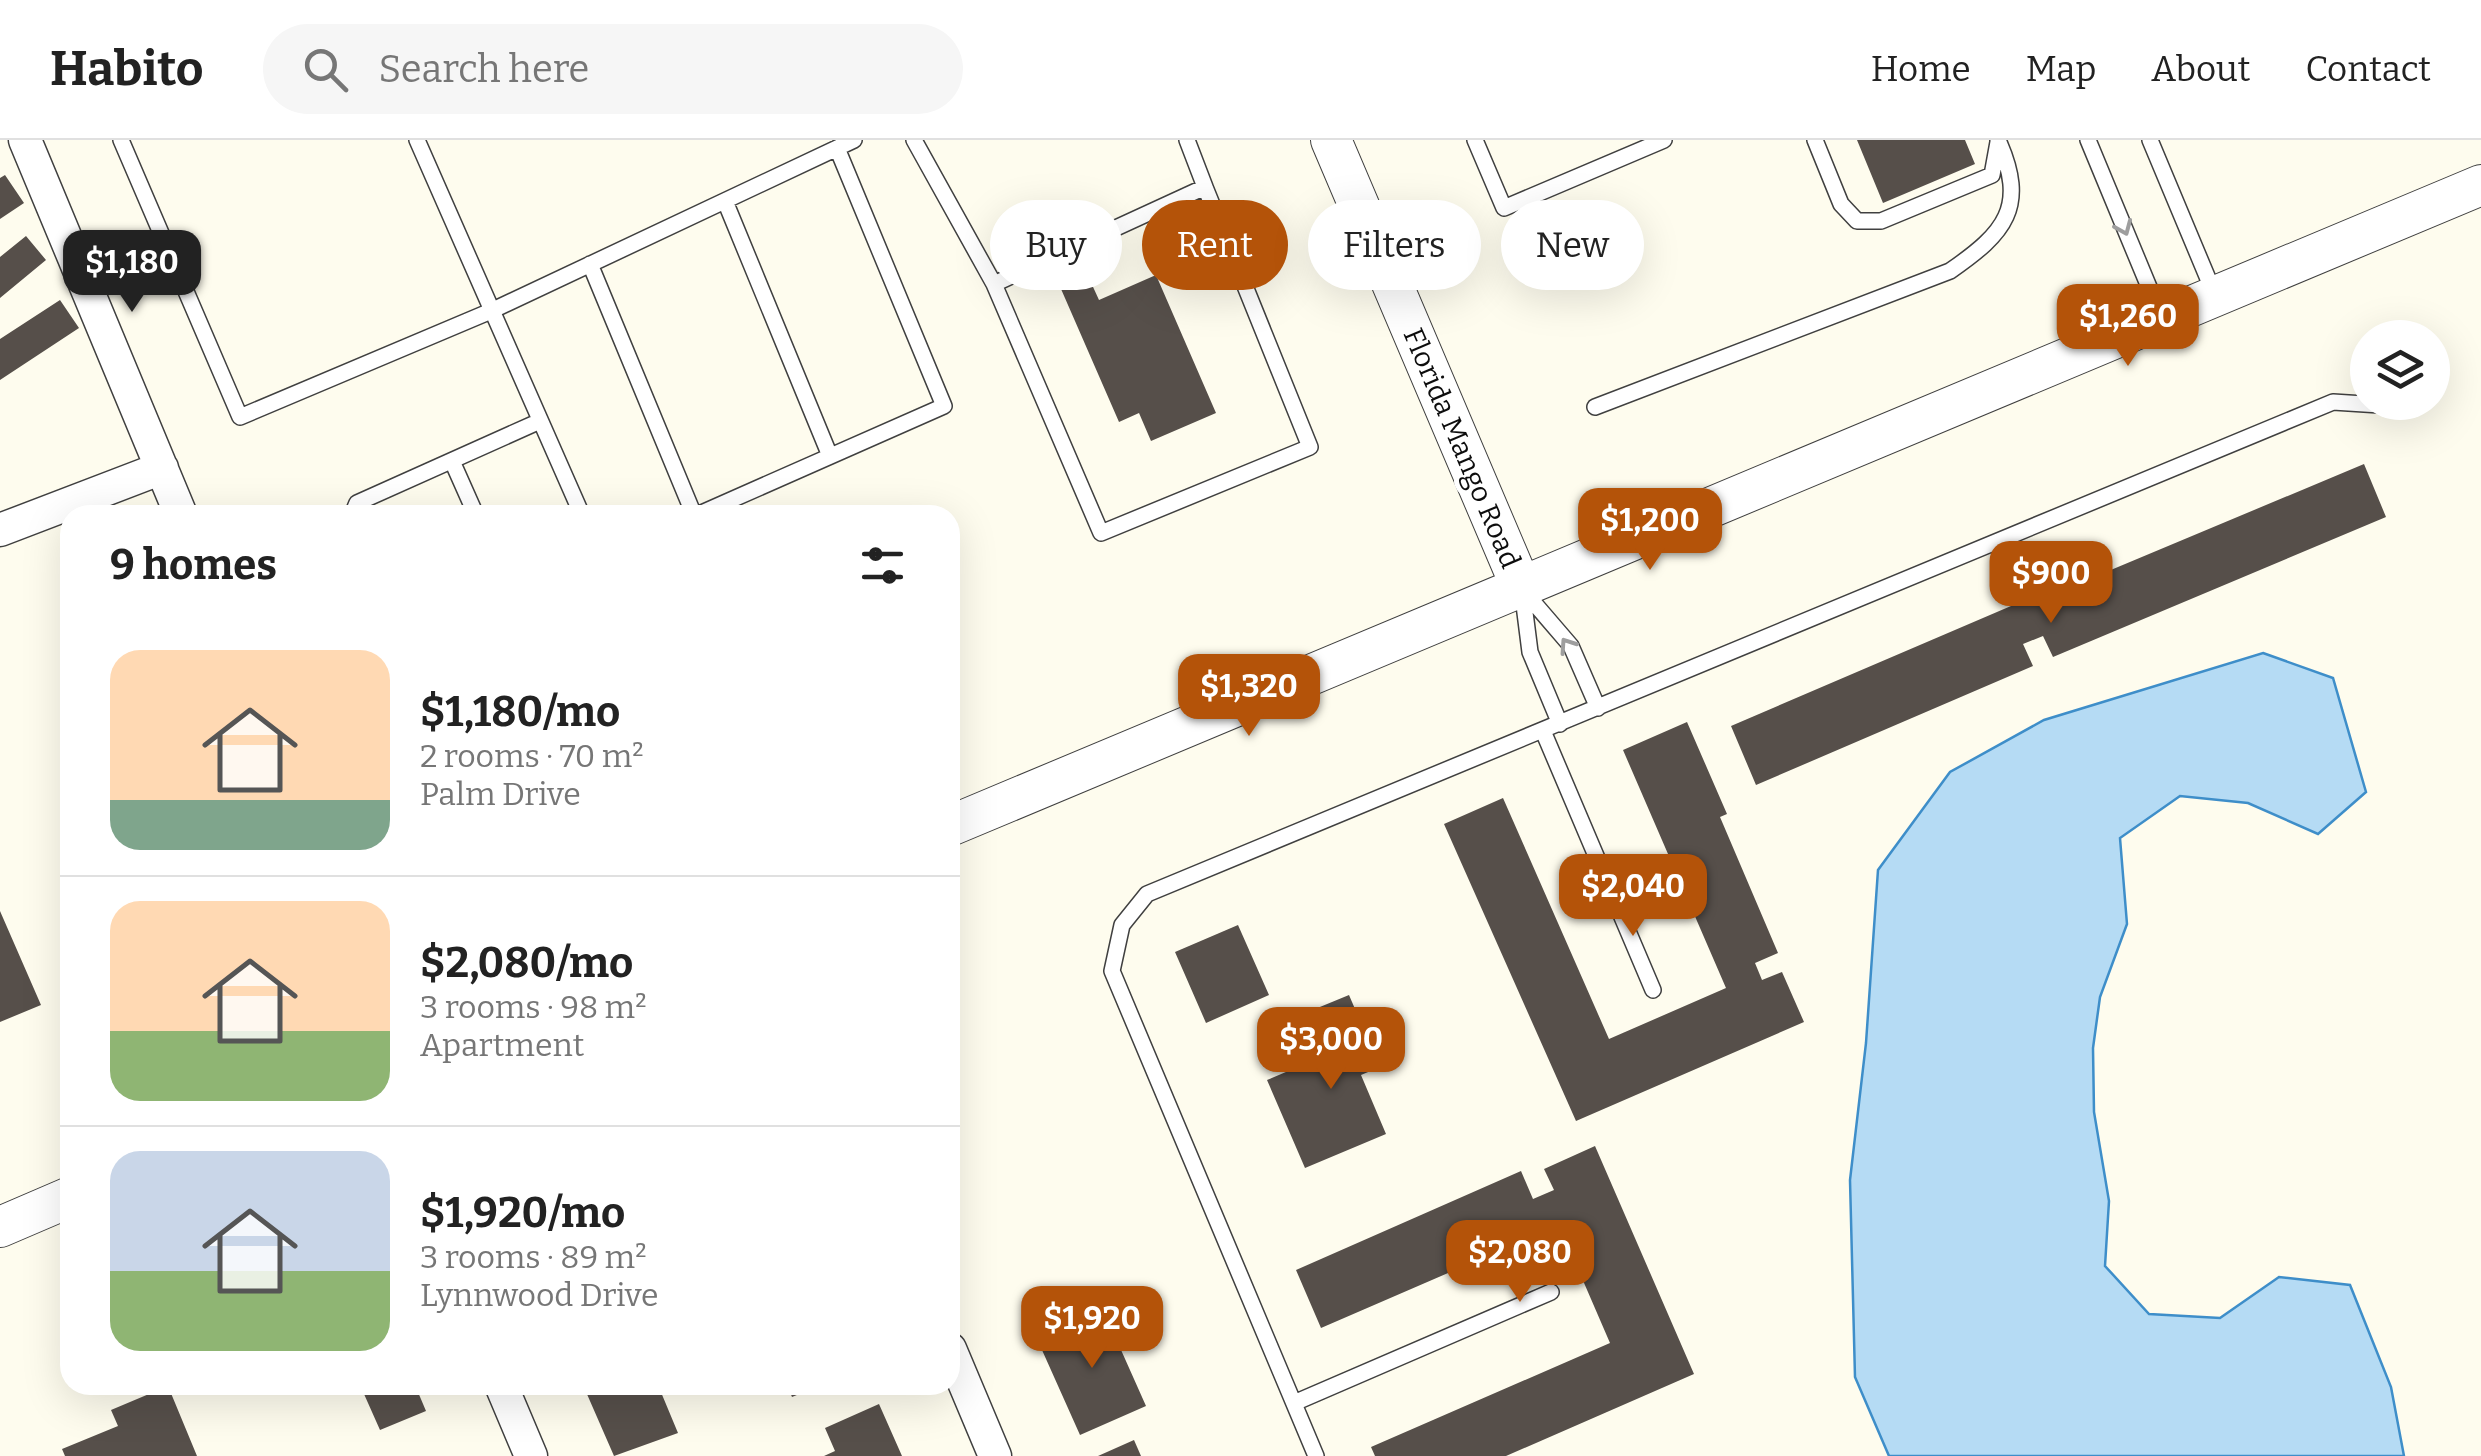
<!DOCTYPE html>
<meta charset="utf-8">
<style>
body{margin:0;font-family:Bitter,serif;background:#f6f6f6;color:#222;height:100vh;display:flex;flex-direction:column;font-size:38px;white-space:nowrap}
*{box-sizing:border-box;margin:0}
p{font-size:32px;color:#767676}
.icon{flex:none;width:55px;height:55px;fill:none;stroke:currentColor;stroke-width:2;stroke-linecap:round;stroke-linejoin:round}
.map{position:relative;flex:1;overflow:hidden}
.drawer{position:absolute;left:60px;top:365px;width:900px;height:890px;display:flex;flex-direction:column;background:#fff;border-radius:30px;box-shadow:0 10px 40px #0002}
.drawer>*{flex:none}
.banner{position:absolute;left:990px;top:60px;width:950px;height:90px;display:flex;gap:20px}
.tools{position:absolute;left:2350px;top:180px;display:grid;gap:20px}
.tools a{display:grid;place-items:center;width:100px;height:100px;border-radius:50%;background:#fff;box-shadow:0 10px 40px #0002;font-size:50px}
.price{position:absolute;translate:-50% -85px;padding:0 22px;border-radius:20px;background:#b45309;color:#fff;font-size:32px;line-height:65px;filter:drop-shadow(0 2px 5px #0008)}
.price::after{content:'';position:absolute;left:50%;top:60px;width:30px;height:22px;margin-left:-15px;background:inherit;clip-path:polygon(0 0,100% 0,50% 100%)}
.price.active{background:#222;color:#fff}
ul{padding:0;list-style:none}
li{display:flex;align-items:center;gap:30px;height:250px;padding:0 50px}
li+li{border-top:2px solid #e0e0e0}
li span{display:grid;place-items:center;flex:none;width:280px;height:200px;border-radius:30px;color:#555}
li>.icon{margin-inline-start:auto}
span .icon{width:120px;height:120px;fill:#fffc;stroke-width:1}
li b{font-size:42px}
h2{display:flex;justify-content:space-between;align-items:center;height:120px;padding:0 50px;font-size:42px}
.chip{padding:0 35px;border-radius:45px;background:#fff;box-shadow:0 10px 40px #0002;font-size:35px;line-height:90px}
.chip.active{background:#b45309;color:#fff}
header{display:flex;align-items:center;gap:60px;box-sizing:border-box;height:140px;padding:0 50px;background:#fff;border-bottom:2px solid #e0e0e0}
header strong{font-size:48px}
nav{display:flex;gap:55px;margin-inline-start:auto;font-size:35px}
.search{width:700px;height:90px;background:#f6f6f6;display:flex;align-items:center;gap:25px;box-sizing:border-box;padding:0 35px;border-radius:55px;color:#767676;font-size:38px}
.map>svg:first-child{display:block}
</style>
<header>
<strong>Habito</strong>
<div class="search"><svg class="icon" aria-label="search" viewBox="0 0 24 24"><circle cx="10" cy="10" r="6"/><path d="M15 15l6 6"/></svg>Search here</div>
<nav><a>Home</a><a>Map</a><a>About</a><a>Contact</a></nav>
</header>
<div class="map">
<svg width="2481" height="1316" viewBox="0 0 2481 1316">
<rect width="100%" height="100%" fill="#fefcee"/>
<!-- water -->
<path fill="#b5dbf4" stroke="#3e8ec9" stroke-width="2.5" d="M2263,513l70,25 33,114 -48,42 -70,-31 -68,-7 -60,42 7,86 -27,73 -7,51 1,64 15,89 -4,65 44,48 71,4 59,-41 71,8 41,102 13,69h-515l-34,-79 -5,-197 16,-137 12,-173 72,-98 94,-52z"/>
<!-- building -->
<path fill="#564f4a" d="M1857,0h108l10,24 -92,39z
M5,35l19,28 -24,16v-41z
M26,96l20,24 -46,38v-41z
M1078,114l21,46 57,-25 60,138 -65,28 -12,-28 -20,9 -68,-156z
M60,160l19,28 -79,52v-41z
M2364,324l22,53 -333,140 -10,-21 -20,8 10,22 -277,119 -25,-59 294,-126 2,5z
M1687,582l40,92 -7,3 58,136 -23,10 7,17 20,-8 22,50 -228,99 -132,-297 59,-26 106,241 117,-51 -103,-238z
M0,771l41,94 -41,17z
M1238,785l31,70 -63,28 -31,-71z
M1349,855l31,72 -19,8 25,59 -81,34 -38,-88 66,-28 -7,-15 21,-9 -5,-11 -21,8 -6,-16z
M1595,1006l99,228 -188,82h-131l-4,-9 239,-104 -51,-118 -238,103 -25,-58 225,-99 12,28 21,-9 -10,-21z
M1101,1165l45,101 -66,29 -38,-85 17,-7 -7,-16z
M360,1245h55l11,26 -46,19z
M583,1245h75l20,48 -64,23z
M787,1245h34l-29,12z
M168,1246l29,70h-132l-3,-7 56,-23 -7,-16z
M879,1264l23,52h-78l11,-5 -10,-23z
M1134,1300l7,16h-43z"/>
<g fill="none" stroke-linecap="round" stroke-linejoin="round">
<defs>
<path id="service" d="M121,0l119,277 251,-106 363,-171
M417,0l165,375
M914,0l80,144 107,249 209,-86 -105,-260 -211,97
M1187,0l18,47
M1475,0l29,68 160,-68
M1815,0l26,64 16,17h24l111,-46 6,-33
M2088,0l73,176
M2150,0l64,153
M725,61l105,255
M590,124l104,251
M1595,267l355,-136c55,-38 78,-64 48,-131
M452,321l24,54
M352,375l5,-12 183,-82
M697,375l247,-109 -107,-258
M1522,449l49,57 27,62
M1522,449l8,63 30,72
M1543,591l110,259
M1294,1263l257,-111
M1316,1316l-204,-485 10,-46 25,-31 1186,-492 78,5"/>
<path id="minor" d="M25,0l156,375
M0,390l162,-62
M950,1209l45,107
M501,1245l30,71"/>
<path id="tertiary" d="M1331,0l191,449
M950,686l1531,-641
M0,1087l70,-30"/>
</defs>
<!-- service casing -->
<use href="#service" stroke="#404040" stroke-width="18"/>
<!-- minor casing -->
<use href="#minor" stroke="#404040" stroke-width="35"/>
<!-- tertiary casing -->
<use href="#tertiary" stroke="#404040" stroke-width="42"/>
<!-- service -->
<use href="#service" stroke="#fff" stroke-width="15"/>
<!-- minor -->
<use href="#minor" stroke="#fff" stroke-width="32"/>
<!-- tertiary -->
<use href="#tertiary" stroke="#fff" stroke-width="40"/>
</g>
<!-- one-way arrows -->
<defs><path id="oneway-chevron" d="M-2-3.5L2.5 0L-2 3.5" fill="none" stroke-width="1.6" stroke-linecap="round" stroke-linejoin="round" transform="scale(2.5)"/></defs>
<g stroke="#9e9e9e">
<use href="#oneway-chevron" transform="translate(2124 88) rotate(67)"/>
<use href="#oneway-chevron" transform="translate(1567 505) rotate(-124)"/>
</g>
<g text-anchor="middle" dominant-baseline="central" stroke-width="10" stroke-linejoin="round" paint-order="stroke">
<!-- street labels -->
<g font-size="28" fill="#0d0d0d" stroke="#fff">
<text transform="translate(1462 308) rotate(67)">Florida Mango Road</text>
</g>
</g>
</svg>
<div class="tools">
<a><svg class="icon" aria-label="layers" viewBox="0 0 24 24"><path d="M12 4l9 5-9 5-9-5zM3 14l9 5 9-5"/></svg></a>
</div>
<b class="price active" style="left:132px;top:175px">$1,180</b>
<b class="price" style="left:2128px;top:229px">$1,260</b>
<b class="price" style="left:1650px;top:433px">$1,200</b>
<b class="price" style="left:2051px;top:486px">$900</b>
<b class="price" style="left:1249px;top:599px">$1,320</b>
<b class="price" style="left:1633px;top:799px">$2,040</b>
<b class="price" style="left:1331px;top:952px">$3,000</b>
<b class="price" style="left:1520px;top:1165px">$2,080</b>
<b class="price" style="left:1092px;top:1231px">$1,920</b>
<div class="banner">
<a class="chip">Buy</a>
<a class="chip active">Rent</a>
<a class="chip">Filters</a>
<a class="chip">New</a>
</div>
<section class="drawer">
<h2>9 homes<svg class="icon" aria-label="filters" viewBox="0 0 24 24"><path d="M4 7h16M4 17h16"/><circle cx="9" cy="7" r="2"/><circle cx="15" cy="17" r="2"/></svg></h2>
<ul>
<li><span style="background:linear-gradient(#ffd9b3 75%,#7fa58c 0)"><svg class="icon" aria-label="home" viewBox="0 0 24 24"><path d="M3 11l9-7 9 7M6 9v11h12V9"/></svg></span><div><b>$1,180/mo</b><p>2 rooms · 70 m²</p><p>Palm Drive</p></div></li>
<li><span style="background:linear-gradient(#ffd9b3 65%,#8fb573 0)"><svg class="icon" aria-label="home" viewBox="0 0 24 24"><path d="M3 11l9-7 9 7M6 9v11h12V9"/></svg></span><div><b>$2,080/mo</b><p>3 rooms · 98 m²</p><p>Apartment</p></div></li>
<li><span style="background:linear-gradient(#c9d6e8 60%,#8fb573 0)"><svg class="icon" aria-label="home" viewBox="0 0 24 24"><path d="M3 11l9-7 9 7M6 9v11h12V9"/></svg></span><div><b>$1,920/mo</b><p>3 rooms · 89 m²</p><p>Lynnwood Drive</p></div></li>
</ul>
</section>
</div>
